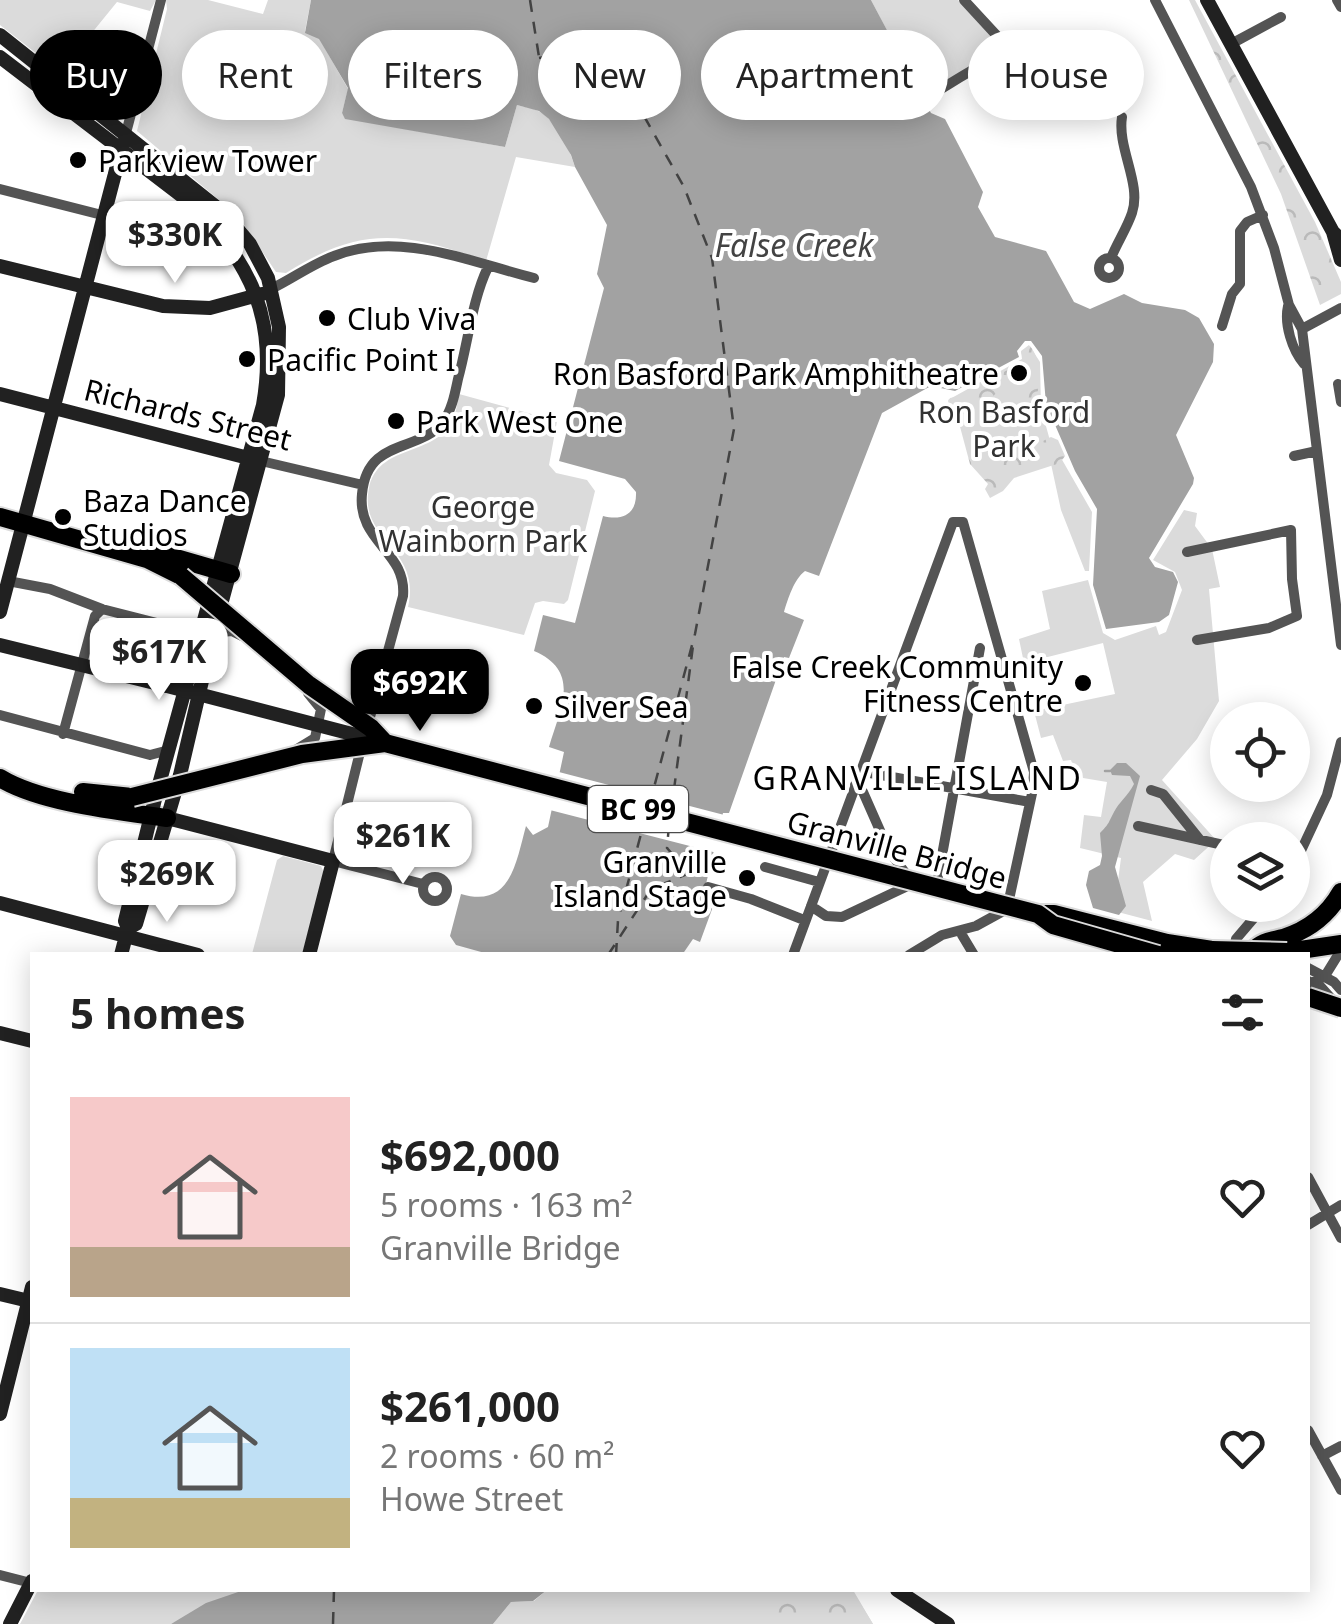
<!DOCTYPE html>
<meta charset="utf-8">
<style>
body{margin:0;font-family:"Noto Sans",sans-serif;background:#f6f6f6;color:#222;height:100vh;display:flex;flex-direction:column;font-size:38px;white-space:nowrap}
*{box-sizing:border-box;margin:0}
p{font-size:32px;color:#767676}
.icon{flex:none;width:55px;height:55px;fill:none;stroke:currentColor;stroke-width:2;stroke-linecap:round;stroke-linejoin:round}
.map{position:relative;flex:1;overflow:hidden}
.details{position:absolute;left:30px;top:952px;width:1280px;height:640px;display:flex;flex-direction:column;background:#fff;border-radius:0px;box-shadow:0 5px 25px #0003}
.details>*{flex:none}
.hud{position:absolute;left:30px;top:30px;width:1282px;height:90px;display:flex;gap:20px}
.tools{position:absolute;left:1210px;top:702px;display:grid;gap:20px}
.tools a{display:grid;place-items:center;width:100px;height:100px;border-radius:50%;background:#fff;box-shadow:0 5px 25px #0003;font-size:50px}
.price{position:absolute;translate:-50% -85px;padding:0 22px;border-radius:20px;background:#fff;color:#222;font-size:32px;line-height:65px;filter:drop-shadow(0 2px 5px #0008)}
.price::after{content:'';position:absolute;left:50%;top:60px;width:30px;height:22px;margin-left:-15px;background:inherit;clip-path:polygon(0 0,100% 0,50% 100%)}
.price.on{background:#000;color:#fff}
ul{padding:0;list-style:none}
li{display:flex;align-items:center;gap:30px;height:250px;padding:0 40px}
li+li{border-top:2px solid #e0e0e0}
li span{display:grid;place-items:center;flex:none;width:280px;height:200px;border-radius:0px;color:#555}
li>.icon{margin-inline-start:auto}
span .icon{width:120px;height:120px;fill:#fffc;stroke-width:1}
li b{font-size:42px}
h2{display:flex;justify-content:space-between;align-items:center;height:120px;padding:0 40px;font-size:42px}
.chip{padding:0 35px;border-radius:45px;background:#fff;box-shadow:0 5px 25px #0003;font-size:35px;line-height:90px}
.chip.on{background:#000;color:#fff}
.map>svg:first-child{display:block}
</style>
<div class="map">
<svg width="1341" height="1624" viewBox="0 0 1341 1624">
<defs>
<pattern id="forest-crowns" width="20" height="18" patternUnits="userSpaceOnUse" patternTransform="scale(2.5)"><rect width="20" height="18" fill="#dbdbdb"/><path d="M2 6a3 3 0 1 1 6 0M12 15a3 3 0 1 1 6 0" fill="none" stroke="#bababa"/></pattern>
</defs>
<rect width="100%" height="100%" fill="#fff"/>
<!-- green -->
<path fill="#dbdbdb" d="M0,0h156l-6,11 -33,-9 -57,70 -60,-47z
M166,0h42l55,14 5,-14h43l-6,31 14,7 29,51 -6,24 3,5 160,29 12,-42c7,2 17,3 23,7 17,9 30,38 35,55l-59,-10 -30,104c-82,-29 -124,-36 -200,12l-10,-1 -38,-56 -101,-85 30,-122z
M871,0h87l40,41 -5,5 2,10 -74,39z
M1029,345l11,17 1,46 8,29 43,75 -3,59h-4l-24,-61 -10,-46 -65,9 -38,-73 74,-41 -1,-8z
M459,394l98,27 -8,44 7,8 31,7 8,11 -27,109 -4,4 -21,-3 -8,2 -11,32 -116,-28c14,-60 -50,-66 -39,-119 9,-43 62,-32 82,-64 5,-9 6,-20 8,-30z
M1184,510l13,3 -2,13 17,23 8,38 -11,2 10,112 -22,38 -35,41 54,60 -22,20 -19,-6 -32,28 9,39 -38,-10 7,-53 -41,-10 4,-33 17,2 6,-35 -30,-5 -6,-17 -8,1 -10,-26 -12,3 -7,-27 81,-17 -12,-51 -79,20 -5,-24 31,-10 -8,-38 46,-11 15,53 12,7 41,-14 3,9 7,-3 16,-42 -7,-18 -22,-12z
M283,856l38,10 3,7 -22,82h-47l-3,-1 25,-94z
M38,1590h206l-73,34h-151z
M547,1590h306l20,34h-380l18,-22 23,-1z"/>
<!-- forest -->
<path fill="url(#forest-crowns)" d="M1189,0h6l120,222 26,60v12l-21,11 -39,-111z
M1030,346c18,22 3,55 5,80l-6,8 -5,2 -16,-12 -32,-13 -6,3c6,19 0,30 22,44l-4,10 30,-24 13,3 20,-10 7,3 7,16 -5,7 -46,15 -11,13 -13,7 -5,-9 3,-5 -18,-20 -11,-41 -11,-21 2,-4 11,-2 9,4 20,-22 20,-9 -1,12 -19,18 28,12 7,-37 6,-12 -8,-4 -2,-6z
M764,1590h88l21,34h-120l-7,-7z"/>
<!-- water -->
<path fill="#a2a2a2" d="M311,0h560l60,113 14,6 38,73 -5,15 17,30 51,14 28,51 16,7 34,-15 18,9 43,7 14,8 15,26 -1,18 -37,73 18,43 -1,6 -44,74 6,9 18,5 5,10 -9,33 -10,7 -53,7 -13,-44 4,-76 -22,-38 -29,-67 -4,-48 -11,-15h-6l-8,10 2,6 -64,34 -24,-5 -49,27 -63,163 -14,-5c-11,8 -17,28 -21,41l20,8 -15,38 -5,-1 -55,156h-6l-18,75 13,5 -18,49 -7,-3 -11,16h-190l-36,-10 -6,-9 11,-42c50,15 55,-32 65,-68l7,9 15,-8 16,-75 -15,-5c10,-36 34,-75 -15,-96l9,-36 32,8 28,-107c20,5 34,-2 33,-24l-11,-13 -66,-18 45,-173 -7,-14 10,-49 -32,-58 -4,-12 -22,-36 -10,-8 -22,-6 -12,42 -160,-28 -3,-6 6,-25 -29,-49 -14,-6z
M1117,763h9l14,13 -25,91 11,39 -7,9 -26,-7 -7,-23 3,-14 11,-6 2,-9 -2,-23c10,-10 8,-10 14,-21 5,-10 14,-16 20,-28l-4,-8 -18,-1 -2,-5z
M244,1590h303l-14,11 -22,1 -18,22h-322l35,-21z"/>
<!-- pier -->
<path fill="#fff" d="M555,771l177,46 -6,1 -9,35 -171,-44z"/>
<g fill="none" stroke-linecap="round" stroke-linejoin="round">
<!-- stream -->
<path stroke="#a2a2a2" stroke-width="2.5" d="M1105,771h5"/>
<!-- ferry -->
<path stroke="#434343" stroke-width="2.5" stroke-dasharray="12 10" stroke-linecap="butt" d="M530,0l9,57
M539,58l29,-5 59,33 57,101 28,71 22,171 -39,205 -46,172
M671,812l22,-166
M669,825l-2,23 13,15 13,8
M608,955l43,-66 41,-17
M616,955l2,-35 27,-101
M333,1624l1,-34"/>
<defs>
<path id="highway" d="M0,517l147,42 34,17
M155,552l76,22
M0,778c41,25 119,33 167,40
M83,792l49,5
M1038,914h16l113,29 45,7
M1253,951c9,-10 18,-10 30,-13 26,-8 45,-23 58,-46
M1287,952l54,-8"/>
</defs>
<!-- highway casing -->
<use href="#highway" stroke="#dbdbdb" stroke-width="22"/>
<!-- street -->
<path stroke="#545454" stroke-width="10" d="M964,0l47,51
M1155,0l96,187 23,61 15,57 13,24 39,316
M1337,0l4,7
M1231,44l50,-27
M929,96c35,-19 92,-66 127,-36 16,13 30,31 50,37
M126,133l35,-133
M0,189l102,26
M1099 268a10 10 0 1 1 20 0a10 10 0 1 1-20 0Z
M1111,258c6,-15 16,-30 21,-45 10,-29 -15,-65 -10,-96
M271,289c21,-10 41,-25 63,-33 65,-26 136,6 200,22
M1288,306c-4,18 4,44 16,58
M1222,326l10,-32 8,-10v-53l7,-9 16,-7
M1302,329l39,-21
M1338,384l3,18
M1294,456l23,-5
M261,461l102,24
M1187,552l104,-22 1,49 5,37 -28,12 -72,12
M8,581l42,8 52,20 98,25 32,-3 10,5
M0,715l150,40 19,-5
M367,728l36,-132c4,-45 -46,-54 -41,-102 5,-57 58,-41 81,-72 9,-12 12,-29 15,-43 10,-36 14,-79 30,-112
M63,734l32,-118 7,-7
M362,744l-29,117 90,23
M297,749l18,-11 6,-29 -13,-16
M859,771l171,31
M855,785l8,7 26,59 20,27
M1151,790l12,4 37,46
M1138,826l90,20
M765,867l54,15
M1292,870l35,-75 14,-53
M423 889a12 12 0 1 1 24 0a12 12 0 1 1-24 0Z
M708,887l43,12 53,21
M936,888l44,-240
M811,906l15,10 16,1 72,-34
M962,935l12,20
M1233,953l3,-14 29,-34
M793,955l160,-433h10l71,250 -1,17 -26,120 -31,17 -34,9 -33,20
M1308,968l26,14 7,8
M1308,981l13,6 16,18
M1312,983l13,-7 16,-26
M1308,1177l33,61
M1308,1225l33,-20
M1308,1430l33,60
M1322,1456l19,-10
M0,1575l31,8"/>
<!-- secondary -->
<path stroke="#212121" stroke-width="14" d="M1207,0l126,232 8,8
M0,35l225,179 25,30 18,34 11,49 -1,68 -65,239 -33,141 -44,149 -8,4
M0,57l191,146c60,59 87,117 72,202l-108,394 -30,122 3,7 -7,27
M1333,232l8,28
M0,266l163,40 47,2 52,-14
M0,394l256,66
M0,612l123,-469
M0,645l167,41
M167,818l166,43 -24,94
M0,903l198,52
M0,1033l32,8
M0,1294l29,7
M0,1414l32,-127
M897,1590l51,34
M10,1624l22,-43"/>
<!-- highway -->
<use href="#highway" stroke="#000" stroke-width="18"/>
<defs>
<path id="highway-bridge" d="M181,576l128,109 62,43 14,15
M132,797l170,-43 83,-11 653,171 15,11 105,30
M1212,950l75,2
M1308,997l33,11"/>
</defs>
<!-- highway-bridge casing -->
<use href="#highway-bridge" stroke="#dbdbdb" stroke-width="22" stroke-linecap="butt"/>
<!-- secondary-bridge -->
<path stroke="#212121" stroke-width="14" d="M167,686l212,55"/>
<!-- highway-bridge -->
<use href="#highway-bridge" stroke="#000" stroke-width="18"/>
</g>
<!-- markers -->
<g fill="#000" stroke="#fff" stroke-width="4">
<circle cx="78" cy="160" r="10"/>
<circle cx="327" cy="318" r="10"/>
<circle cx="247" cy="359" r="10"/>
<circle cx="1019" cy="373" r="10"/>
<circle cx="396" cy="421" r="10"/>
<circle cx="63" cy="517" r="10"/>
<circle cx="1083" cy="683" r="10"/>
<circle cx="534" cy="706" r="10"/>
<circle cx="747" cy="878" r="10"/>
</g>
<g text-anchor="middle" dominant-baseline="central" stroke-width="8" stroke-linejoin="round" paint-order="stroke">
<!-- shield labels -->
<rect fill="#fff" stroke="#4c4c4c" stroke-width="2.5" x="588" y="786" width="100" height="46" rx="8"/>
<g font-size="28" font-weight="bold" fill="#000">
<text x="638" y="809">BC 99</text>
</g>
<!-- poi labels -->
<g font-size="30" fill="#000" stroke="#fff" text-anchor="start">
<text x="98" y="160">Parkview Tower</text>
<text x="347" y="318">Club Viva</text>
<text x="267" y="359">Pacific Point I</text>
<text x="999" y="373" text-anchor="end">Ron Basford Park Amphitheatre</text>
<text x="416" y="421">Park West One</text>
<text x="83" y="500">Baza Dance<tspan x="83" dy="34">Studios</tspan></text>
<text x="1063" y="666" text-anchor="end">False Creek Community<tspan x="1063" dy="34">Fitness Centre</tspan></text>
<text x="554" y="706">Silver Sea</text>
<text x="727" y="861" text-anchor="end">Granville<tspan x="727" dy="34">Island Stage</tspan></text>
</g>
<!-- park labels -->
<g font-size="30" fill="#323232" stroke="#fff">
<text x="1004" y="411">Ron Basford<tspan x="1004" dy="34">Park</tspan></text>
<text x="483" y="506">George<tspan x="483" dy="34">Wainborn Park</tspan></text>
</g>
<!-- street labels -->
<g font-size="30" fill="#000" stroke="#fff">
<text transform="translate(188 414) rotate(14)">Richards Street</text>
<text transform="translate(897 849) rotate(15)">Granville Bridge</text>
</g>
<!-- water labels -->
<g font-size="32" font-style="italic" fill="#434343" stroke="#fff">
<text x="794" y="244">False Creek</text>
</g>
<!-- neighbourhood labels -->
<g font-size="32" letter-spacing="2.5" fill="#000" stroke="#fff">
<text x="918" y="777">GRANVILLE ISLAND</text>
</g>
</g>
</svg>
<div class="tools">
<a><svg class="icon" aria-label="locate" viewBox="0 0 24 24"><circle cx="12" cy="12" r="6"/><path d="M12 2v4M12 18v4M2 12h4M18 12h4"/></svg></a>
<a><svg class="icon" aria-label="layers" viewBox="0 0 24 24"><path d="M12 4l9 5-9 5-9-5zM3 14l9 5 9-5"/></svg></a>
</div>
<b class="price" style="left:175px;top:286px">$330K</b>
<b class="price" style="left:159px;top:703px">$617K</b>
<b class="price on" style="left:420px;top:734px">$692K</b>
<b class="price" style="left:403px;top:887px">$261K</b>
<b class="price" style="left:167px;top:925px">$269K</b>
<div class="hud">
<a class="chip on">Buy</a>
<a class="chip">Rent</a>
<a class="chip">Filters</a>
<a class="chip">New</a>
<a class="chip">Apartment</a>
<a class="chip">House</a>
</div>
<section class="details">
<h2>5 homes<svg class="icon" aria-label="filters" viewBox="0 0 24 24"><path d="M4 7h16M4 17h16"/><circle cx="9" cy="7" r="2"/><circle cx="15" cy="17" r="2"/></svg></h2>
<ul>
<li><span style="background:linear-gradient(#f6c9c9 75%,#b9a48a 0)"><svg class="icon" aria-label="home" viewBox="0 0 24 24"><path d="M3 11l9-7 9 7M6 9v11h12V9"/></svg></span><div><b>$692,000</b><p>5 rooms · 163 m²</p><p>Granville Bridge</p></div><svg class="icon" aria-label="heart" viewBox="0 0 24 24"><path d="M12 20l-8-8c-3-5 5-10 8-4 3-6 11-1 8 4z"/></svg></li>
<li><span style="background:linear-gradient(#bfe0f5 75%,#c2b280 0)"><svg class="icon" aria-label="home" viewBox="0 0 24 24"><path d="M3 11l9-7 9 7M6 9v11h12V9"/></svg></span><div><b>$261,000</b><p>2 rooms · 60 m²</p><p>Howe Street</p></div><svg class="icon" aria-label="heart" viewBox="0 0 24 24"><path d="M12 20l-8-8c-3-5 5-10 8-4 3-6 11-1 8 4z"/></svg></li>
</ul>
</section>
</div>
